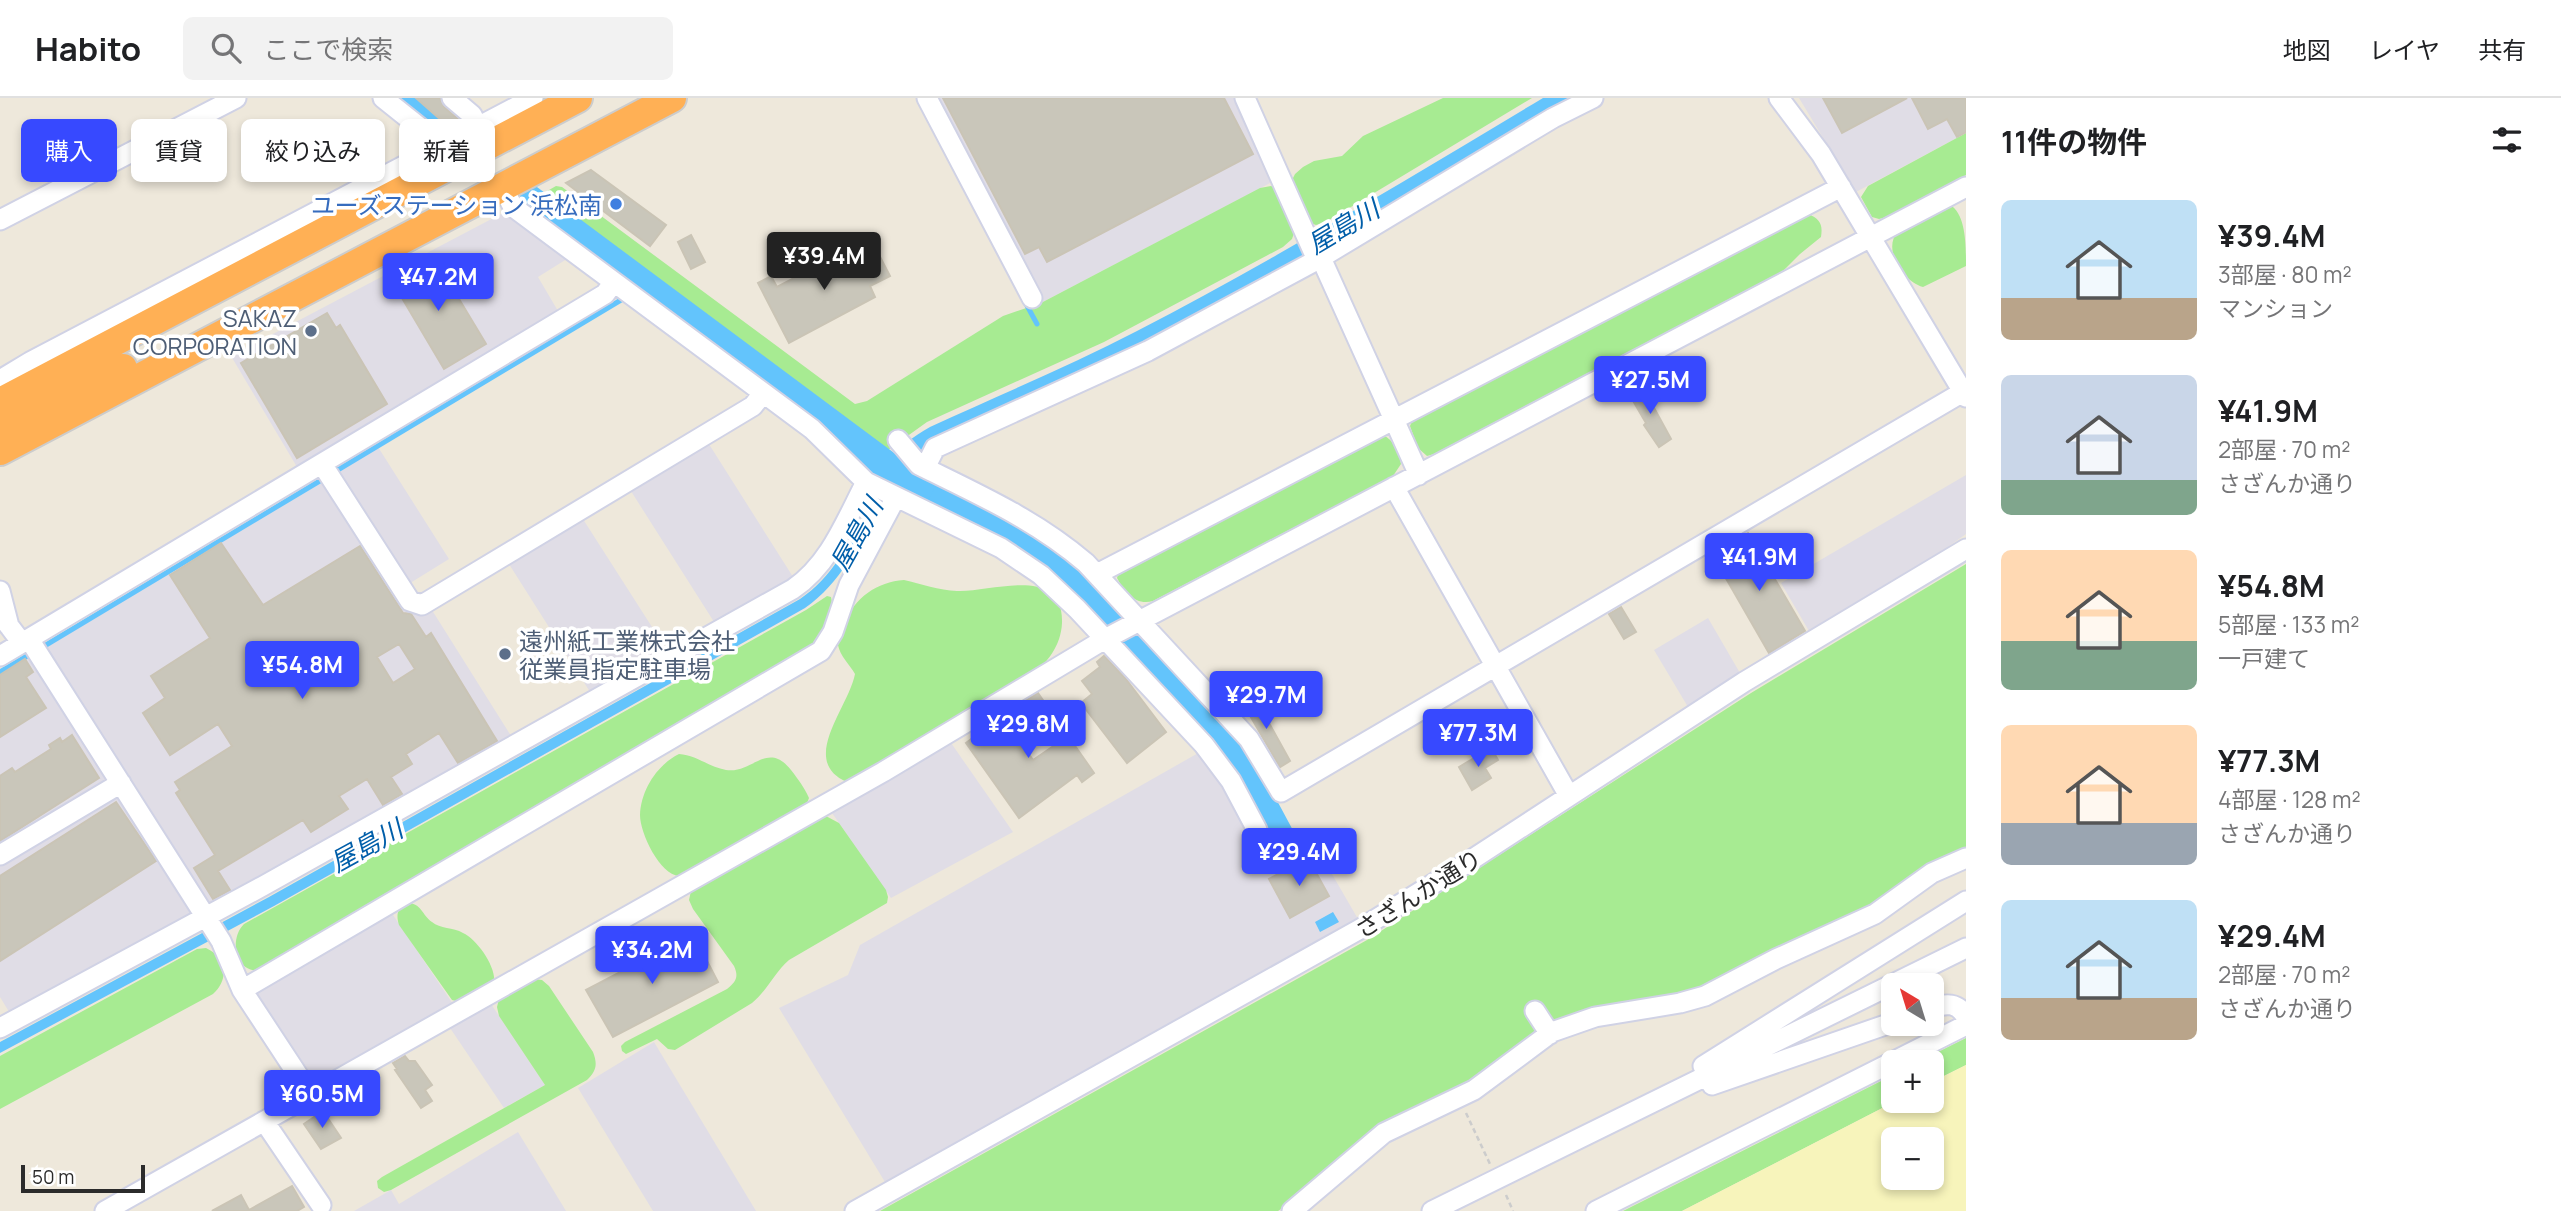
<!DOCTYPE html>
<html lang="ja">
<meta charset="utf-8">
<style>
body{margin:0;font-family:Manrope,"Noto Sans JP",sans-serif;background:#f2f2f2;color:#202124;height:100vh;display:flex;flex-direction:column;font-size:26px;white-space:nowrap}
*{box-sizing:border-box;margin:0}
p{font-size:23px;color:#757577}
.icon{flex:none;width:38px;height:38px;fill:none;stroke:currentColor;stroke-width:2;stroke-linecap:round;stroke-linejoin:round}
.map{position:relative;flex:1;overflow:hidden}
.side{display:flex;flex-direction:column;background:#fff;width:595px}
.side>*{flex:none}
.banner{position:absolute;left:21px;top:21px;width:665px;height:63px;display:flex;gap:14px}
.needle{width:46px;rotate:322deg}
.fabs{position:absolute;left:1881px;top:875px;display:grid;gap:14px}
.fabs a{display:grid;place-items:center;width:63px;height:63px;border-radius:10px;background:#fff;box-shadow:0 4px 10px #0003;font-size:35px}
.scale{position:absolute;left:21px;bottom:18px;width:124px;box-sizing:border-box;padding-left:7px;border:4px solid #2b2b2b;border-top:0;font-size:19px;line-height:24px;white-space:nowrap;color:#2b2b2b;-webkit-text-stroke:5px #fff;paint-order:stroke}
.price{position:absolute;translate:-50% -60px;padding:0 16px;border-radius:7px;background:#3749ff;color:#fff;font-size:23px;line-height:46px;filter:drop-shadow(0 2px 4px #0008)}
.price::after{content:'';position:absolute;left:50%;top:42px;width:21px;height:16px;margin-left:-10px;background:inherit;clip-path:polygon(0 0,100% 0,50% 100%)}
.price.active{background:#222;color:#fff}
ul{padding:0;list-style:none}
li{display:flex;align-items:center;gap:21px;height:175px;padding:0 35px}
li span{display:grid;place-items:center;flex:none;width:196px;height:140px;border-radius:10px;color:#555}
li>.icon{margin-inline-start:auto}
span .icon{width:84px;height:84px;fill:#fffc;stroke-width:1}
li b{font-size:30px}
h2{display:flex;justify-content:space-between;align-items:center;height:84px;padding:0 35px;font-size:30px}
.tag{padding:0 24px;border-radius:10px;background:#fff;box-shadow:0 4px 10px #0003;font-size:24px;line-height:63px}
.tag.active{background:#3749ff;color:#fff}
header{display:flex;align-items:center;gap:42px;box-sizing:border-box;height:98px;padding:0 35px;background:#fff;border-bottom:2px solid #e0e0e0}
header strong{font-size:33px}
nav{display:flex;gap:38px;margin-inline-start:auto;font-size:24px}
.search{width:490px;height:63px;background:#f2f2f2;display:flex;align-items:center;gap:18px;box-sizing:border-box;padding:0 24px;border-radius:10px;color:#757577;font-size:26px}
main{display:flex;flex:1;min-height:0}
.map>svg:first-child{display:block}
</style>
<header>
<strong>Habito</strong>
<div class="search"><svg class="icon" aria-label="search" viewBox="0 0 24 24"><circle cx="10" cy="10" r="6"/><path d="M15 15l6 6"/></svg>ここで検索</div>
<nav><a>地図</a><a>レイヤ</a><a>共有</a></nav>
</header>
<main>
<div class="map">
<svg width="1966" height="1113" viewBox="0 0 1966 1113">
<rect width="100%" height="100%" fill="#eee8db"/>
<!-- industrial -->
<path fill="#e0dde6" d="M934,0h305l37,82 -235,123z
M1799,0h167v35l-110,59z
M501,116h12l57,43 -32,20 20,34 -261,156 -66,-111z
M707,343l88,139 -79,45 -87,-137z
M378,349l71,112 -42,26 -72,-112z
M1966,377v59l-51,36 -106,61 -28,-48z
M325,381l82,129 23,-1 83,132 -303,168 -166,-260z
M581,418l87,136 -76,43 -85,-134z
M1708,520l32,55 -52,34 -34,-57z
M30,558l77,122 -1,7 -106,63v-175z
M949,642l64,92 -122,66 -61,-88z
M1200,654l13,15 31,54v16l20,-12 19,35 31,-17 44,76 -473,263 -106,-174 69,-33 12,-30z
M112,697l7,1 76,120 -184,99 -11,-18v-135z
M391,814l64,95 -134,75 -9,-2 -56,-82 3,-8z
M489,903l56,84 -41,23 -56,-83z
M654,944l102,169h-103l-75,-123z
M518,1034l48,79h-212l37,-21 8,14z"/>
<!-- green -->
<path fill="#a7eb92" d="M1443,0h89l-206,124 -10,3 -8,-3 -17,-40 4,-8 8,-7 11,-6 28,-5 21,-20z
M1966,35v42l-79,42 -8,2 -7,-2 -11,-20 7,-11z
M556,88l6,1 293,217 12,-3 136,-85 38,-13 219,-115 11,-2 8,4 16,40 -3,9 -9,8 -179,95 -177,80 -39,28 -15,-3 -329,-245 -2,-8z
M1950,107c16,9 16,40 16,61l-43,21c-21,-6 -41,-38 -25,-56z
M1808,116c12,5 15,10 13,23l-21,17 -17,17 -349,183 -7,2 -9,-8 -8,-22 3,-7z
M1383,337c11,5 16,17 18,29l-8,12 -240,125c-17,5 -28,-8 -36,-23l2,-7z
M1966,466v286l-86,53 -178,86 -148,33 -5,-4 -15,7 2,6 -4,5 -52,41 -202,134h-398l487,-271 384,-247z
M904,482c17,4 35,10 53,11 32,2 107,-28 105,32 -1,23 -15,40 -32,54l-183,105c-49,-21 2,-75 8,-108 -5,-9 -15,-18 -17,-29 0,-7 4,-14 6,-21 11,-27 33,-42 60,-44z
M827,498l4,1c4,16 -7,35 -15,49l-554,324c-26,5 -34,-30 -18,-46l562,-314z
M679,656c17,1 30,13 47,16 27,4 41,-30 65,0 7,9 13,17 18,28l-4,10 -115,66c-4,1 -7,2 -11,2 -19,-1 -39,-43 -39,-61 1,-25 17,-50 39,-61z
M824,717l15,8 47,67 2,7 -1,6 -98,57c-15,13 -22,31 -37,43l-77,47 -7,-1 -11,-10 -31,15 -4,-3 -1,-5 4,-4 102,-53c9,-7 12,-12 7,-23l-41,-57 -4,-9 2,-9z
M406,805c15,-1 16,12 26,19 8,7 21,5 31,11 14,6 34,35 31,50l-34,19 -8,-2 -53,-75c-3,-10 -2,-16 7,-22z
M206,850c20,9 24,31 7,46l-213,115v-53l197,-107z
M534,881l8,1 7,6 44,66c5,13 3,19 -6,28l-196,110 -7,2 -6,-4 -1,-7 5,-4 163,-92 -46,-69 -2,-9 2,-8z
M1966,940v27l-34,17v-20h-14z
M1893,977l1,26h2l-214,110h-59z"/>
<!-- sand -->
<path fill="#f7f4bb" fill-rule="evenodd" d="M1966,967v146h-284l214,-110h36v-19zM1894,1041h38v39h-38z"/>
<!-- water -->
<path fill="#63c4fc" d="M1543,0h31l-261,155 -171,92 -206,95 -26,24 106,57 65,47 146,157 31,40 45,84 -20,11 -44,-83 -14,-20 -141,-155 -37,-33 -163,-74c-22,42 -39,85 -79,113l-531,298 -274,147v-11l269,-145 531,-298c37,-25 57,-69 75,-109 4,-8 6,-17 11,-24 10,-18 27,-29 44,-39 69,-32 140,-61 207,-96 139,-72 272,-153 406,-233z
M1333,814l6,10 -19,10 -5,-10z"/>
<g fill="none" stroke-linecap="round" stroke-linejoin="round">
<!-- stream -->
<path stroke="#63c4fc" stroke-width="5" d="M640,191l4,-3
M1025,204l12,22
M336,373l285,-171
M46,547l277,-166
M0,574l27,-16"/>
<!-- river -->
<path stroke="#63c4fc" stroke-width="30" d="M399,0l45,35
M528,101l364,271 27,16"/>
</g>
<!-- building -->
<path fill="#c9c6ba" stroke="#cac4b5" stroke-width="2" fill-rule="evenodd" d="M416,0h24l4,9 16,14 -10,7z
M943,0h281l29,56 -206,108 -8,-15 -14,7z
M1823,0h84l-65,35z
M1912,0h54v34l-9,5 -10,-18 -19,10z
M591,72l75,55 -16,21 -84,-63z
M691,137l14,27 -14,7 -13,-27z
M850,151l6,11 20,-11 14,27 -20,10 5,11 -86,46 -31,-60 13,-7 6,11z
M414,163l6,10 4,-3 5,8 12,-7 45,75 -42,25 -55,-93z
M327,215l9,15 4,-3 47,79 -90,54 -56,-95z
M1641,286l30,55 -12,8 -15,-22 2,-2 -18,-31z
M1748,435l57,98 -36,22 -57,-99z
M221,445l42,62 97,-59 43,67 8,1 15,23 5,-4 66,108 -39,22 -19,-30 -33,21 6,10 -21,13 11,17 -19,11 -16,-26 -28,17 9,13 -37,23 -8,-12 -85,51 12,19 -17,9 -19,-31 21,-13 -39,-62 4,-3 -5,-8 57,-36 -14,-22 -48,31 -27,-42 22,-15 -14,-22 59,-38 -40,-63zM399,546l16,25 -22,14 -16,-26z
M1621,509l15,25 -12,7 -15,-25z
M1104,558l21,22 41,54 -39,31 -46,-60 11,-9 -10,-13 18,-14 -3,-5z
M25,561l8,13 -7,5 20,31 -46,29v-62z
M1038,595l56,80 -12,9 -5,-7 -58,43 -53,-75 8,-6 2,-7 27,-13 30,43 22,-15 -30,-44z
M1254,598l36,65 -10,6 -38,-65z
M72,637l27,43 -99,63v-65l12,-8 3,4 36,-23 -2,-4 11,-7 2,4z
M1491,650l7,12 -13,8 6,10 -19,12 -13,-23z
M116,704l40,59 -156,100v-85z
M1308,760l21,38 -39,22 -21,-39z
M693,836l25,48 -105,55 -27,-47z
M405,958l4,5h6l17,24 -7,5 7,11 -11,7 -26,-38 2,-1 -4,-6z
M323,1013l18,27 -20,11 -17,-25z
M292,1088l12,21 -7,4h-85l29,-16 8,15z"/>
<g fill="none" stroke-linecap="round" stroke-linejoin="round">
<defs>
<path id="minor" d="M383,0l45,36 13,25
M452,0l20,17 6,12
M927,0l105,200
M1245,0l72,162
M1593,0l-40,20 -236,142 -169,91 -213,97 -10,20c57,28 112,53 161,95l163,176 32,53 682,-400
M1779,0l42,56 145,243
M502,88l11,21 299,222 54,53 135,66 40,27 36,34 127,136 27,36 26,49
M0,122l236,-122
M1321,160l98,217
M0,282l30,-18 503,-264
M898,342l21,25 6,3
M322,366l88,137 12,4 331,-199 10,-13
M1394,389l175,309
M1097,476l744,-387
M0,493l9,35
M0,516l22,29
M29,541l192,302 21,49 69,105
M0,558l605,-362 9,-12
M0,757l121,-72
M242,892l579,-339 12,-19 16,-47 47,-88
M1932,910c14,-5 26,-6 34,9
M1535,913l15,23
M1894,924l-182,63 -9,-19 263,-165
M0,930l263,-142 530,-297c37,-25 53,-69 73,-107
M264,1023l57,84
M105,1113l778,-439 222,-133 861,-452
M855,1113l505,-282 102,-63 282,-184 222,-133
M1292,1113l92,-78 90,-43 78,-58 43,-15 85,-14 25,-7 71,-37 99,-45 57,-41 34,-15
M1432,1113l534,-263
M1596,1113l370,-186"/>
<path id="highway" d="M0,304l578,-304
M0,324l29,-16 94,-38
M0,353l672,-353"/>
</defs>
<!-- minor casing -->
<use href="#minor" stroke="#d0d2e5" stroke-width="23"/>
<!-- highway casing -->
<use href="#highway" stroke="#ccc" stroke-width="32"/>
<!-- path -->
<path stroke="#ccc" stroke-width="2.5" stroke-dasharray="5 3.5" stroke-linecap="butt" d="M1466,1015l24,51
M1506,1097l7,16"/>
<!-- minor -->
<use href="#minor" stroke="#fff" stroke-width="19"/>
<!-- highway -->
<use href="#highway" stroke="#ffb055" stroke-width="28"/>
</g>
<!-- markers -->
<circle fill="#3f7fe0" stroke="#fff" stroke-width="2.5" cx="616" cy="106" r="7"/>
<g fill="#5c6f8a" stroke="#fff" stroke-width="2.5">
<circle cx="311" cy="233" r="7"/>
<circle cx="505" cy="556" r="7"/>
</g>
<g text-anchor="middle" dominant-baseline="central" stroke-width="7" stroke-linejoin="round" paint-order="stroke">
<!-- shop labels -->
<g font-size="24" fill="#366cbe" stroke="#fff" text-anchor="end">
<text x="602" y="106">ユーズステーション 浜松南</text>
</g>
<!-- service labels -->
<g font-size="24" fill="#4e5e75" stroke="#fff" text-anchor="end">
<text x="297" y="219">SAKAZ<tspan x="297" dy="28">CORPORATION</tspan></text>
<text x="519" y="542" text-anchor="start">遠州紙工業株式会社<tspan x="519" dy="28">従業員指定駐車場</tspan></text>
</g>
<!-- street labels -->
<g font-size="24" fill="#2b2b2b" stroke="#fff">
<text transform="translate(1418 795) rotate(-32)">さざんか通り</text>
</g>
<!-- water labels -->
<g font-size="26" font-style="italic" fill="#005ea9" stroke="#fff">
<text transform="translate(1343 128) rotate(-31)">屋島川</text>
<text transform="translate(856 436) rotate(-61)">屋島川</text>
<text transform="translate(366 747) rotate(-29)">屋島川</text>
</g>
</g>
</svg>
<div class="fabs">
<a><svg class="needle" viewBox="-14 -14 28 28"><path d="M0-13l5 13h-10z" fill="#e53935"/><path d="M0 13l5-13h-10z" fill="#757577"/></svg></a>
<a>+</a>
<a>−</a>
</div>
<div class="scale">50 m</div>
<b class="price active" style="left:824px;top:194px">¥39.4M</b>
<b class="price" style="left:438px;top:215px">¥47.2M</b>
<b class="price" style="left:1650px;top:318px">¥27.5M</b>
<b class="price" style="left:1759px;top:495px">¥41.9M</b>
<b class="price" style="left:302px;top:603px">¥54.8M</b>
<b class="price" style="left:1266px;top:633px">¥29.7M</b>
<b class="price" style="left:1028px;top:662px">¥29.8M</b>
<b class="price" style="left:1478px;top:671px">¥77.3M</b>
<b class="price" style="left:1299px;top:790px">¥29.4M</b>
<b class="price" style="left:652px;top:888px">¥34.2M</b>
<b class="price" style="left:322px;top:1032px">¥60.5M</b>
<div class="banner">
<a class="tag active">購入</a>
<a class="tag">賃貸</a>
<a class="tag">絞り込み</a>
<a class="tag">新着</a>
</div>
</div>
<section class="side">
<h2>11件の物件<svg class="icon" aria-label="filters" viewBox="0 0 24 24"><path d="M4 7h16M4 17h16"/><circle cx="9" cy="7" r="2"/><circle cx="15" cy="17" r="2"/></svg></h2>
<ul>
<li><span style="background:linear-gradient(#bfe0f5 70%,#b9a48a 0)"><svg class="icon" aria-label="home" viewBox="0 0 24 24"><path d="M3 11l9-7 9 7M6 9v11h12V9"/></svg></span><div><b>¥39.4M</b><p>3部屋 · 80 m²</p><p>マンション</p></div></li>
<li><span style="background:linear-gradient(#c9d6e8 75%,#7fa58c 0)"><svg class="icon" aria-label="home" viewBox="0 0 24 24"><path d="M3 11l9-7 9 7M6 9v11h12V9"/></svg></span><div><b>¥41.9M</b><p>2部屋 · 70 m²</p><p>さざんか通り</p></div></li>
<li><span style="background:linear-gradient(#ffd9b3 65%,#7fa58c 0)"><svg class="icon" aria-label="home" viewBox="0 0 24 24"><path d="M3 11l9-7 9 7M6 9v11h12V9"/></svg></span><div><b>¥54.8M</b><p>5部屋 · 133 m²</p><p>一戸建て</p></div></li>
<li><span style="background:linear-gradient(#ffd9b3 70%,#9aa5b1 0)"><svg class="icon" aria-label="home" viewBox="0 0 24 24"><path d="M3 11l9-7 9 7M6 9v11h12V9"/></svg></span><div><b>¥77.3M</b><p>4部屋 · 128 m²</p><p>さざんか通り</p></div></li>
<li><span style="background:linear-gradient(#bfe0f5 70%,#b9a48a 0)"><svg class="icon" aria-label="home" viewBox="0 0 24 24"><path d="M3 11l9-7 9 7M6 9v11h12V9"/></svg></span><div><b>¥29.4M</b><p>2部屋 · 70 m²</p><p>さざんか通り</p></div></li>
</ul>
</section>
</main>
